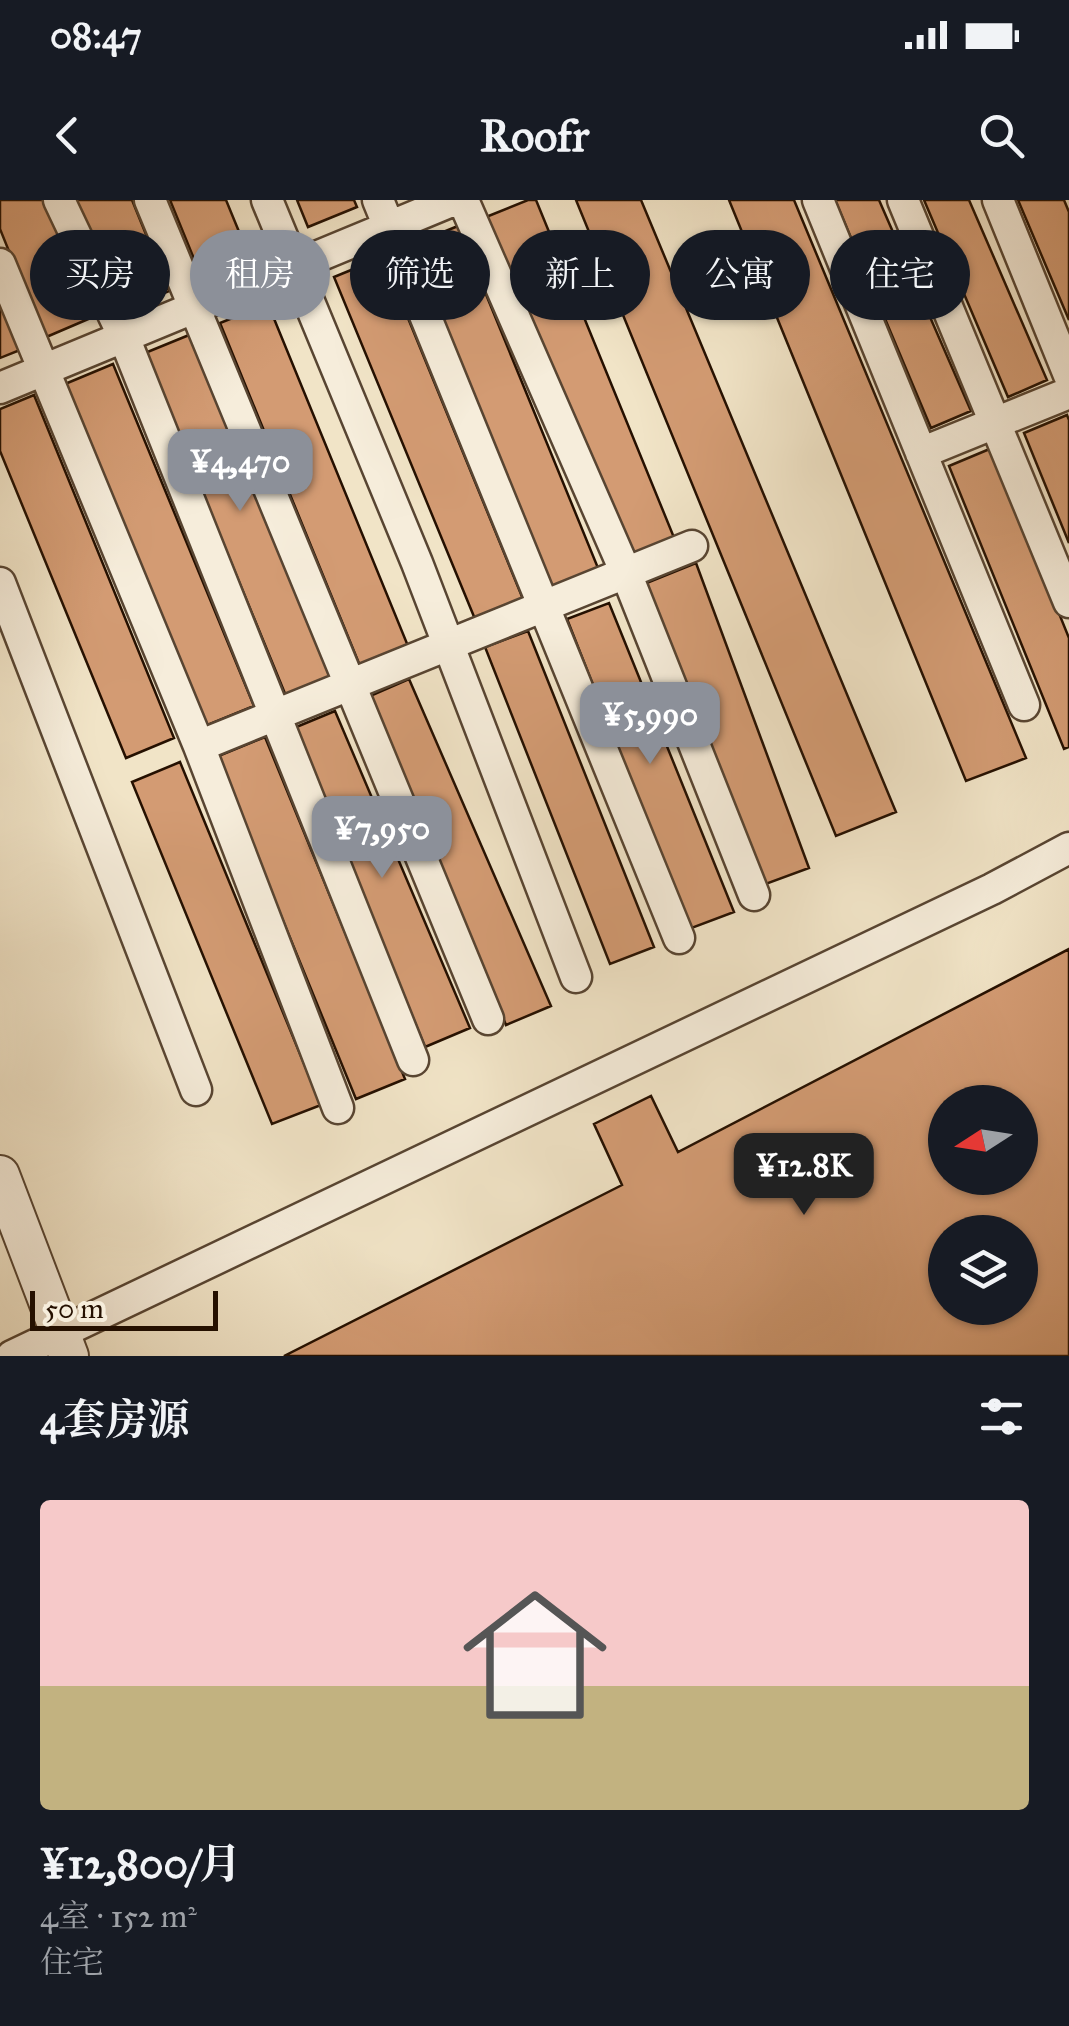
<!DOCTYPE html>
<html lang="zh">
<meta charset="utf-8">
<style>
body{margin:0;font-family:"IM FELL Great Primer","Noto Serif SC",serif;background:#20242c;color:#f1f3f6;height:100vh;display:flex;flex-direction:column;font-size:38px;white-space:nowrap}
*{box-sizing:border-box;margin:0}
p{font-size:32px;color:#9ea1a6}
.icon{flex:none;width:55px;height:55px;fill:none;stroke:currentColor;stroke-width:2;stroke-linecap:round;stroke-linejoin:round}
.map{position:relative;height:1156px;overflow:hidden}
.panel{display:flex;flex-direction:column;background:#171b24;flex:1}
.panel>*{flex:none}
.top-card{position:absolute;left:30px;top:30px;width:1010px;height:90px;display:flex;gap:20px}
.needle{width:65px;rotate:258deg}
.buttons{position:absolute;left:928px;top:885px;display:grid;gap:20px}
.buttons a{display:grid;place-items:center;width:110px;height:110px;border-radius:50%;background:#171b24;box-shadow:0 2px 8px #0004;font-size:50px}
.scale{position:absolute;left:30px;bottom:25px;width:188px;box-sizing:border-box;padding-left:10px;border:5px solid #251000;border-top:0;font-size:28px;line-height:35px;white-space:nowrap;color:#251000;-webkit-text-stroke:8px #f6eddb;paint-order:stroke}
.price{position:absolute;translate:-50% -85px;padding:0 22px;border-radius:20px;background:#8c9099;color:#fff;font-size:32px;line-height:65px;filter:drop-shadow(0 2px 5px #0008)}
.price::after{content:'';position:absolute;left:50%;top:60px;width:30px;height:22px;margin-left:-15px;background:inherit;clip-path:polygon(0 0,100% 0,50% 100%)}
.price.active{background:#222;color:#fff}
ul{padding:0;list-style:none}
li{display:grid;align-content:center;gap:20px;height:530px;padding:0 40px}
li span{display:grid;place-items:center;height:310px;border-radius:10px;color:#555}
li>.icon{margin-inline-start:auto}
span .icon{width:180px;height:180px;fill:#fffc;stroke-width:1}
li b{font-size:42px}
h2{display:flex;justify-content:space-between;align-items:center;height:120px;padding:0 40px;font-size:42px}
.pill{padding:0 35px;border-radius:45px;background:#171b24;box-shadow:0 2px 8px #0004;font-size:35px;line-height:90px}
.pill.active{background:#8c9099;color:#fff}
.status{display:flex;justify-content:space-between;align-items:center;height:70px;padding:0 50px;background:#171b24;direction:ltr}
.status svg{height:28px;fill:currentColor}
header{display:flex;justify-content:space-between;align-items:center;height:130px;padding:0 40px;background:#171b24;font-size:45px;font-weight:800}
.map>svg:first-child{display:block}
</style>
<div class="status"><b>08:47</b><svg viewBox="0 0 49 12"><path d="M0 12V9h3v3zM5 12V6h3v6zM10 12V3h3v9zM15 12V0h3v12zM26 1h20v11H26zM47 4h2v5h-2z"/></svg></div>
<header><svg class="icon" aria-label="back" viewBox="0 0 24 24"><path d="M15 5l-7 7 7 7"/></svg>Roofr<svg class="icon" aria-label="search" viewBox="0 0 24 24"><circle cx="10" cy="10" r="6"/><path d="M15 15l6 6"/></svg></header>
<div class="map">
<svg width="1069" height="1156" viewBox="0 0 1069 1156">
<rect width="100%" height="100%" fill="#f1e4c7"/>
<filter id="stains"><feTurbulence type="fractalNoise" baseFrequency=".002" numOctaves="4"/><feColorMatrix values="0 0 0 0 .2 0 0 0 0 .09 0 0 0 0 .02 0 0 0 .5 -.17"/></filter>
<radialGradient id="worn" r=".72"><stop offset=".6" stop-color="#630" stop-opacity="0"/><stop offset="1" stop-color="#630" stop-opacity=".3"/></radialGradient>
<!-- building -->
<path fill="#d39b73" stroke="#251000" stroke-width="2.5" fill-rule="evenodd" d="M0,0h45l48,117 -49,21 -44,-109z
M75,0h57l37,91 -48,20z
M170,0h56l23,56 -48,20z
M297,0h57l3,7 -49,20z
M528,0h8l139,340 -49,20 -140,-343z
M576,0h65l255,612 -60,24z
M729,0h65l232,558 -60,23z
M835,0h44l92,211 -40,17z
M924,0h45l78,180 -39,17z
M1018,0h46l5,12v108z
M458,26l140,342 -48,20 -141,-342z
M383,57l140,342 -48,20 -141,-342z
M0,100l20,50 -20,8z
M268,104l140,342 -48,20 -140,-343z
M194,133l140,343 -48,20 -141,-343z
M113,164l141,342 -49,20 -140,-342z
M34,195l140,343 -48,20 -126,-307v-42z
M1067,215l2,5v123l-45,-110z
M992,248l77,190v109l-5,2 -115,-283z
M696,363l113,305 -46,17 -119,-301z
M609,403l125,309 -45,17 -122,-310z
M528,431l126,316 -44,17 -125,-317z
M409,479l142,327 -45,19 -136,-329z
M335,511l135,317 -45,19 -131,-319z
M265,537l140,342 -49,20 -140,-342z
M180,562l141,343 -49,19 -140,-342z
M1069,749v407h-785l338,-171 -28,-61 57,-28 27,56zM945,902h75v76h-75zM945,1032h75v76h-75z"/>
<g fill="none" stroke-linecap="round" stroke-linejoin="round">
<defs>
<path id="minor" d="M59,0l65,137 289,723
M150,0l338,819
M267,0l150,363 159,414
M378,0l301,738
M463,0l163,373 128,322
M818,0l206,505
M903,0l166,402
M998,0l71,175
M0,64l199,482 139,362
M0,188l454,-188
M921,253l148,-60
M0,383l196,507
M199,546l493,-200
M12,1156l980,-467 77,-41"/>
<path id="tertiary" d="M0,975l69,181"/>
</defs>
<!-- minor casing -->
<use href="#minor" stroke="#584532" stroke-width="35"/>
<!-- tertiary casing -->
<use href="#tertiary" stroke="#584532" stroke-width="42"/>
<!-- minor -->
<use href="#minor" stroke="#f6eddb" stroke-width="30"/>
<!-- tertiary -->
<use href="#tertiary" stroke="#f6eddb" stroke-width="38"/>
</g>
<rect width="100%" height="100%" filter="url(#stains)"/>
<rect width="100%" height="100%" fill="url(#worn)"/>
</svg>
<div class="buttons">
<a><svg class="needle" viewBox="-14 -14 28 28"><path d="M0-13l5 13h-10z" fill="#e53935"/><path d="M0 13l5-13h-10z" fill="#9ea1a6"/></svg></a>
<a><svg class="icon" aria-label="layers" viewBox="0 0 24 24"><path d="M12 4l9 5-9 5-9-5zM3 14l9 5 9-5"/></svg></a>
</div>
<div class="scale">50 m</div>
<b class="price" style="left:240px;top:314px">¥4,470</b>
<b class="price" style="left:650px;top:567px">¥5,990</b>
<b class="price" style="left:382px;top:681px">¥7,950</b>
<b class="price active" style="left:804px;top:1018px">¥12.8K</b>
<div class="top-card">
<a class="pill">买房</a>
<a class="pill active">租房</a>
<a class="pill">筛选</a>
<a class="pill">新上</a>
<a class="pill">公寓</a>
<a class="pill">住宅</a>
</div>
</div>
<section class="panel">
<h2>4套房源<svg class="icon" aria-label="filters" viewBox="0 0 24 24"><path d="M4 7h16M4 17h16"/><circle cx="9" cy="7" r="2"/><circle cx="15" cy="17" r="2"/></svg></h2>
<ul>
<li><span style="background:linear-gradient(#f6c9c9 60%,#c2b280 0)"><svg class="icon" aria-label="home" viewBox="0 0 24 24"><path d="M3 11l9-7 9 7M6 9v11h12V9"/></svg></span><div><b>¥12,800/月</b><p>4室 · 152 m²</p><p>住宅</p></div></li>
</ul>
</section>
